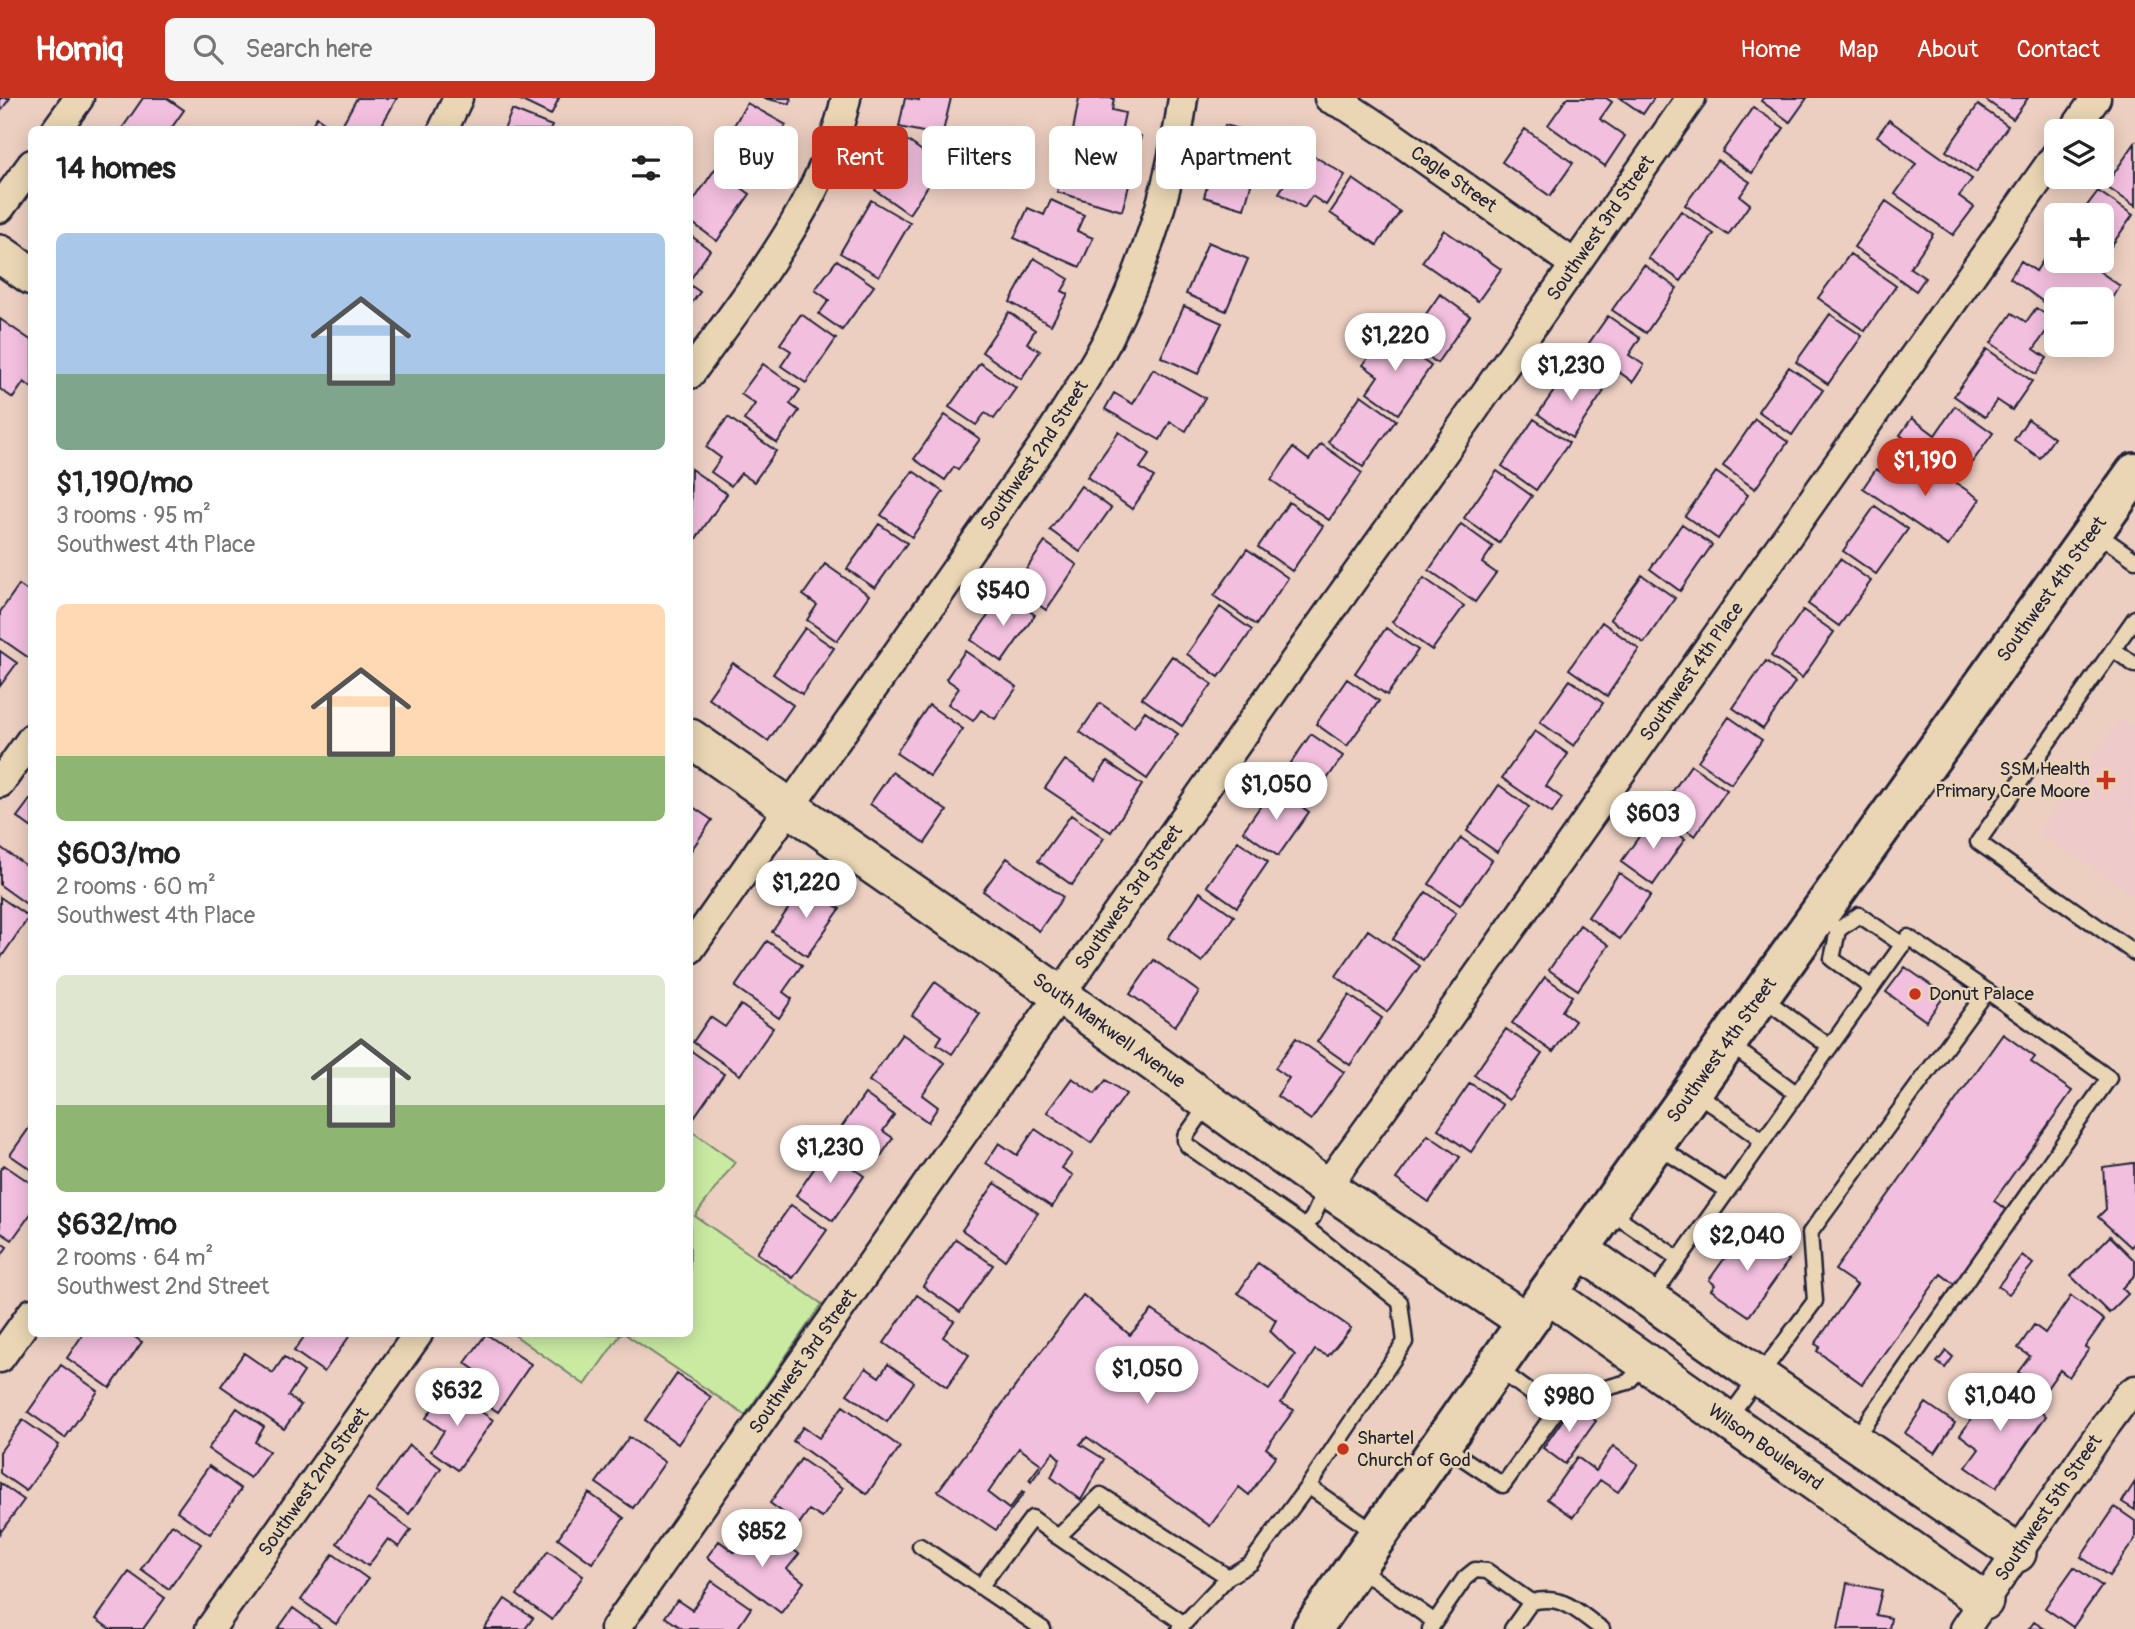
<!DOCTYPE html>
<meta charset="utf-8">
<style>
body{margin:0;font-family:Pangolin,sans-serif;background:#f6f6f6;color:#222;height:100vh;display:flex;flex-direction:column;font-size:26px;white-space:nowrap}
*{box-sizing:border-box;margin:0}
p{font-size:23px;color:#767676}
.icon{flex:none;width:38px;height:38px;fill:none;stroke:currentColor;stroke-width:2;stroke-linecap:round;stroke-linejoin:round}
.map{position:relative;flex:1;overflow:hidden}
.panel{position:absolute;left:28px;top:28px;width:665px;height:1211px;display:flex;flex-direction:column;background:#fff;border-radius:10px;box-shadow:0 4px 18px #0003}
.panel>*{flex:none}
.guide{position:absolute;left:714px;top:28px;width:665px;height:63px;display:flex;gap:14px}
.fabs{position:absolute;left:2044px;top:21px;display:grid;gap:14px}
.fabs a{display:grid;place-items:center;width:70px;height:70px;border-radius:10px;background:#fff;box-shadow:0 4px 18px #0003;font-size:35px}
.price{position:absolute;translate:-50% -60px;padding:0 16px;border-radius:24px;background:#fff;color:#222;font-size:23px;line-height:46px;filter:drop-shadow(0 2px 4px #0008)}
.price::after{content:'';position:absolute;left:50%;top:42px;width:21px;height:16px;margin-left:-10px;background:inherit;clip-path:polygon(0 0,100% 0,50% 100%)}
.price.selected{background:#c8321e;color:#fff}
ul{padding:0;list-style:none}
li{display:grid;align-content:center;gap:14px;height:371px;padding:0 28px}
li span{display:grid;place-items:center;height:217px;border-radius:10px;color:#555}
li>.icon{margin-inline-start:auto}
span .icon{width:126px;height:126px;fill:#fffc;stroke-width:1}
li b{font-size:30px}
h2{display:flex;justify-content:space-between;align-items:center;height:84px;padding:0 28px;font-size:30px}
.pill{padding:0 24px;border-radius:10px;background:#fff;box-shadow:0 4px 18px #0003;font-size:24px;line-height:63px}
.pill.selected{background:#c8321e;color:#fff}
header{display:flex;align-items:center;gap:42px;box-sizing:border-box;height:98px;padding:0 35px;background:#c8321e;color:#fff}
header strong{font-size:33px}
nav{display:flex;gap:38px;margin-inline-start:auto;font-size:24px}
.search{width:490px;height:63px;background:#f6f6f6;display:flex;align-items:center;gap:18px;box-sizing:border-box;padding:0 24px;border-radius:10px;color:#767676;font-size:26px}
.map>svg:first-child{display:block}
</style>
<header>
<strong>Homiq</strong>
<div class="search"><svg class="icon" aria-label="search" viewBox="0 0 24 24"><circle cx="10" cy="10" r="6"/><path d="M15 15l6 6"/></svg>Search here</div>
<nav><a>Home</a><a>Map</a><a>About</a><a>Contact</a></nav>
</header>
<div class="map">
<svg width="2135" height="1531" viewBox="0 0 2135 1531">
<rect width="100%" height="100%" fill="#eccfc1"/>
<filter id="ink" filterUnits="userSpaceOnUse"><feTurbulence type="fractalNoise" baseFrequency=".0143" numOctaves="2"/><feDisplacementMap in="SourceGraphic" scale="14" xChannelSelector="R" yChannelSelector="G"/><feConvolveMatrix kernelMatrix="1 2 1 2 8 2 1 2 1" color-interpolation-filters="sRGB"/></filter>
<g filter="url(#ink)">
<!-- built -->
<path fill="#eecaca" d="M2121,621l14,9v169l-58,-41 -2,2 -36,-27z"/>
<!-- green -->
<path fill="#caeaa2" stroke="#76866e" stroke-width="2" d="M690,1032l45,32 -40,54 127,88 -77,111 -120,-81h65z
M513,1236h108l-36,51z"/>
<!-- building -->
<path fill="#f2bfde" stroke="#22223b" stroke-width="2" d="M0,0h10l-10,14z
M143,0h24l17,12 -14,20h-49z
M357,0h40l-18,32h-29l-8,-5z
M516,0h43l-8,17z
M763,0h28l-1,6z
M905,0l14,2v-2h32l-9,38 -43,-9z
M1079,0h35l-2,12 13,3 -4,19 20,4 -3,13 -66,-13z
M1567,0h39l6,4 -12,17 25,17 -20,30 -57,-41z
M1620,0h34l-11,16z
M1763,0h44l-17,24 -29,-21z
M1983,0h45l-15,21z
M747,5l39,22 -29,51 -39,-23z
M1978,7l30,21 -32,46 -30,-21z
M1753,9l31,21 -32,45 -30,-21z
M512,12l40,16 -2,4h-46z
M317,19l18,13h-27z
M1889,22l83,59 -13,17 15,11 -21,28 -58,-41 21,-30 -39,-28z
M1225,27l40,11 -21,73 -40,-12z
M1525,31l48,34 -23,33 -48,-34z
M1288,42l57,35 -19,30 -14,-9 -8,12 -25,-15 8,-13 -17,-10z
M908,43l34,24 -33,49 -34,-24z
M2135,45v63l-30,-20z
M1071,46l34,10 -5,20 30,8 -8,29 -65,-19z
M1717,62l33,22 -10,14 10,8 -22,31 -43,-30z
M715,71l35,25 -33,47 -27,-20v-15z
M1353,81l47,33 -23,33 -47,-32z
M2098,93l35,24 -31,44v-44h-22z
M871,102l39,23 -31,53 -39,-23z
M1051,102l33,15 -7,16 16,7 -13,29 -66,-29 14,-30 16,7z
M1886,103l47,33 -23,34 15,10 -9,13 -62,-44z
M1681,113l33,23 -33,47 -33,-23z
M1444,132l57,39 -23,32 -56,-39z
M690,137l20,15 -20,30z
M1208,144l40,17 -22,52 -40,-17z
M1850,156l46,32 -31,45 -47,-33z
M2046,158l7,5 3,-5v5h29l35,25 -18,26v-13h-46v12l-46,-33 11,-17 15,10z
M1034,160l35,21 -7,12 6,3 -17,31 -41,-23z
M837,162l37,26 -32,44 -23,-16 10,-14 -14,-10z
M1644,167l33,23 -31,45 -34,-23z
M690,187l10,7 -9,12 -1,-1z
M1440,196l30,22 -33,47 -30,-22z
M1184,208l38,17 -24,51 -37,-17z
M2036,210l18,12 -20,29 13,9 -11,16 -45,-31 21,-30 14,9z
M1009,214l26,18 -8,13 13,8 -19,28 -39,-27z
M801,216l35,25 -30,44 -25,-17 10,-15 -11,-7z
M1830,216l32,22 -34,48 -32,-22z
M1608,218l32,22 -11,17 15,10 -11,17 -14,-10 -10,14 -34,-23z
M0,221l32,22v47l-8,-6 -11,16 -13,-9z
M1385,236l46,32 -33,48 -31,-22 11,-16 -15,-11z
M1987,251l45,32 -20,29 -15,-10 -12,17 -31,-21z
M980,265l36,25 -22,31 -9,-6 -9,12 -27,-18z
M763,266l37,26 -10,14 9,7 -22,32 -33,-23 11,-16 -14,-10z
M1789,269l34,23 -31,45 -34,-24z
M1570,270l34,23 -32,47 -34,-24z
M1153,271l52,29 -19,33 -16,-9 -10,18 -55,-31 9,-16 19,11z
M1361,297l35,25 -33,47 -35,-25z
M1955,308l38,27 -32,45 -61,-43 12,-17 23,17z
M945,317l35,24 -22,31 -4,-3 -9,13 -31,-21z
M728,319l48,34 -22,31 -13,-9 -10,13 -20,-14 10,-14 -15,-11z
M1534,321l35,24 -33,47 -34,-24z
M1755,321l33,23 -33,47 -32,-23z
M2028,321l26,19 -14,20 -26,-18z
M1119,334l31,22 -10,14 14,9 -22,32 -45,-32z
M1321,346l41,29 -33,47 -58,-40 22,-32 16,12z
M1911,355l69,46 -32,47 -85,-58 13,-19 17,11z
M691,371l36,25 -32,46 -5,-4z
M913,373l30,21 -31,45 -31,-22z
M1497,373l35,25 -33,47 -35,-25z
M1716,374l32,23 -30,44 -33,-23z
M1081,388l30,22 -31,44 -30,-22z
M1289,404l34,24 -31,45 -34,-24z
M1875,408l33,23 -32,45 -33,-23z
M879,426l28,19 -32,45 -28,-19z
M1461,426l32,23 -11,16 14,10 -21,29 -46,-32z
M1682,426l30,21 -32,46 -30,-22z
M1045,444l32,23 -31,45 -32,-23z
M1247,451l41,29 -32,47 -42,-29z
M1840,461l31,22 -32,45 -31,-22z
M825,466l44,31 -32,46 -30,-21 10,-15 -14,-10z
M1642,477l33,23 -31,45 -34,-24z
M1424,480l40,28 -32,44 -40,-28z
M19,487l13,9v66l-32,-22v-26z
M1004,495l31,22 -33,47 -31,-22z
M1220,509l32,23 -33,47 -32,-23z
M1803,512l31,22 -32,46 -31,-22z
M1602,524l37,27 -32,47 -38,-27z
M805,530l29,20 -32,46 -29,-20z
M1386,530l32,22 -31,45 -32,-22z
M0,553l17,12 -17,23z
M965,553l52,36 -22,32 -14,-9 -8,11 -25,-17 11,-16 -13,-9z
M1172,558l40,28 -30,42 -40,-28z
M1766,563l29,21 -32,47 -30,-21z
M733,565l60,42 -25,36 -60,-43z
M1347,581l32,22 -32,45 -31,-22z
M1570,582l33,23 -29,43 -34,-24z
M1100,605l34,24 11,-16 33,23 -31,45 -67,-47z
M929,607l34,24 -33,47 -34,-23z
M1729,619l33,23 -31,44 -33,-23z
M1535,633l33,23 -22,32 16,12 -10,15 -50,-35z
M1311,636l32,22 -32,46 -32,-22z
M1065,662l30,20 12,-18 35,23 -31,47 -66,-44z
M1691,667l36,25 -32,46 -36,-25z
M892,674l55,39 -22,32 -55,-39z
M1499,687l30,22 -32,45 -30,-21z
M1274,689l35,25 -31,44 -35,-25z
M32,699v31l-15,-11z
M690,707l22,15 -22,32z
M1071,717l33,23 -32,47 -34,-24z
M1653,719l32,22 -32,46 -32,-23z
M1461,740l31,22 -32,45 -31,-21z
M1238,743l30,21 -31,45 -30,-21z
M0,749l28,20 4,-5v46l-32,-23z
M1007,760l56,39 -24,34 -56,-40z
M1619,775l32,22 -31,44 -32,-22z
M805,787l35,24 -33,47 -35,-24z
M1200,794l34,24 -32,46 -34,-24z
M1426,794l30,21 -33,47 -30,-21z
M0,799l29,20 -29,42z
M1580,827l29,20 -31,45 -29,-20z
M1368,832l52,36 -33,46 -51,-36z
M767,843l35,24 -19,27 9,7 -13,19 -44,-31z
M1154,862l45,32 -24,34 -45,-32z
M1905,869l40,28 -19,26 -40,-29z
M1545,879l27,19 -10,15 13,10 -22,31 -41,-29z
M935,884l45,32 -28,40 -15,-10 5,-8 -30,-21z
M1349,897l33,23 -32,47 -33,-23z
M741,907l32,23 -33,47 -47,-33 17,-25 15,10z
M1506,931l36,25 -33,46 -35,-25z
M902,936l43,29 -23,32 16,12 -10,15 -59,-41z
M2003,936l32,23 -4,5 41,29 -78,110 19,13 -54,74 -18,-14 -79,110 -45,-33 3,-4 -5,-3 42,-59 -22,-15z
M1296,940l48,34 -33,48 -34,-24 12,-18 -14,-10z
M690,952l34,24 -34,49z
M1072,980l23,16 11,-14 20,14 -35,49 -44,-31z
M1470,985l33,22 -32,47 -33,-23z
M865,996l29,21 -11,16 10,7 -17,25 -40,-28z
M32,1026v46l-22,-15z
M1035,1031l37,25 -10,14 11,7 -21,32 -66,-44 13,-20 18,12z
M1428,1037l32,22 -31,45 -33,-23z
M827,1052l37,26 -31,45 -37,-26z
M2134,1065l1,79 -4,5 -33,-30 8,-8 -3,-42z
M4,1067l28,19v28l-20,28 -12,-8v-62z
M995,1085l43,30 -33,47 -43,-30z
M791,1107l36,25 -34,48 -36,-25z
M1742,1136l6,4 3,-4 38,26 -40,56 -38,-26 4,-5 -6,-5z
M2110,1138l25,25v14l-13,13 6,6 -19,19 -38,-37z
M956,1141l37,26 -33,47 -37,-26z
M0,1144l7,5 -7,10z
M2022,1157l11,9 -24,30 -11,-8z
M1258,1165l93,65 -23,28 -13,-6 -34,53 13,7 -28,38 10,8 -27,39 -10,-8 -29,39 -123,-89 -7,7 24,15 -23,41 -30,-23 9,-18 -7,-7 -22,30 -2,-2 12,-16 -22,-16 -31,45 21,16 13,-17 2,1 -28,37 -58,-39 145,-196 47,40 22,-25 117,80 26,-35 -25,-24 6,-11 -38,-27z
M917,1197l37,26 -11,16 26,18 -22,32 -63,-44z
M2071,1198l33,24 -19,27 4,2 -20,28 -9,-7 -15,21 -27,-19 12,-16 -12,-8 16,-23 11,8z
M83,1236h47l12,8 -32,46 -43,-30z
M306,1236h45l-27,38 -30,-21z
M486,1236l45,30 -33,48 -28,-19 12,-18 -17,-12z
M1946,1253l7,6 -8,11 -8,-6z
M244,1255l29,20 11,-16 20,15 -16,24 13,9 -17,24 -63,-43z
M888,1266l26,18 -27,40 -40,-28 19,-26 13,9z
M61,1267l37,26 -33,47 -37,-26z
M677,1276l34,23 -33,47 -33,-24z
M1998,1284l48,34 -50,72 -30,-21 13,-18 -19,-14z
M447,1290l46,32 -35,50 -27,-19 13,-20 -18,-13z
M1926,1305l29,20 -20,30 -30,-20z
M1573,1307l23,16 -31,43 -22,-16z
M843,1308l57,41 -33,47 -74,-53 10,-14 16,11z
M237,1310l27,19 -9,15 14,9 -19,27 -42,-29z
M23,1322l36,25 -33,46 -26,-18v-21z
M629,1339l36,25 -32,46 -37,-25z
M409,1347l32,23 -32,46 -33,-23z
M1613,1348l25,18 -20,28 -18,-12 -27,37 -26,-18 30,-42 19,14z
M801,1361l42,29 -21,30 -13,-8 -10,14 -29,-21z
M209,1368l32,23 -31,45 -33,-23z
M2135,1384v28l-13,-8z
M0,1385l24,17 -24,33z
M589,1395l35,25 -32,45 -34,-25z
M368,1401l43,31 -12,17 -11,-8 -20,27 -31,-23z
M2115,1409l20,14v18l-26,37 -28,-19z
M172,1426l29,20 -32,45 -28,-20z
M769,1434l30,22 -12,15 17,13 -23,31 -74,-56 12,-16 15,11 7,-9 13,9z
M548,1453l35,25 -31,44 -35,-25z
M333,1456l35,25 -32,45 -35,-24z
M2074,1469l28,19 -29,41 -28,-19z
M129,1474l36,26 -22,31h-33l-14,-10z
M712,1483l39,27 -14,21h-54l-18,-12 12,-17 15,10z
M1847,1485l35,7 -6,25 15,3 -2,11h-51z
M505,1501l28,19 -8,11h-41z
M293,1510l29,21h-44z
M2034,1524l11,7h-16z"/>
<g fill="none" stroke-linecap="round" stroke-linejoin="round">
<defs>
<path id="service" d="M2095,434l40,28
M2135,520l-157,224 157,111
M2113,551l22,16
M1820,818l18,14 -6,29 40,29
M1838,832l21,-15 44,30
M1762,899l68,50
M1728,945l69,51
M1694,993l69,50
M1208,1006l-23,33v4l3,5 117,81
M1656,1047l71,46
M1609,1113l70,48
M1650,1202l258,-363 79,54 -177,242 5,68 -87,117
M1556,1313l17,-14 55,-15 17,-18
M1854,1343l255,-363 -122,-87
M1443,1347l60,40 53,-74 -58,-42
M1308,1388l97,-144 -5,-40 -95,-75 8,-10 13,-29
M920,1448l123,83
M1357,1469l78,55
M980,1489l52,-69 26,19
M1531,1504c33,-8 45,9 71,27
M1183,1525l-125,-86 43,-42 127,82
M1179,1531l49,-52 23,-14 57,-77 69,48
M1430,1531l35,-51 10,-8 12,1 44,31 -19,27"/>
<g id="minor">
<path id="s1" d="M1329,0l19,9 44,29 182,128"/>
<path d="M56,32l23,-32"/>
<path d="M443,32l15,-32"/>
<path d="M2073,33l23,-33"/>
<path d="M0,110l32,-44"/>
<path d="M690,276c60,-84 134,-172 156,-276"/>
<path d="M0,685l32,-45"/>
<path id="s2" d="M690,851l354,-505c22,-34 45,-69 64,-105 38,-75 64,-158 75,-241"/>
<path id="s3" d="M1326,1089l119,-165 611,-867"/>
<path d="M0,1260l32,-45"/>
<path id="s4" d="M210,1531l208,-295"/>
<path id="s5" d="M615,1531l669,-953 187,-262 220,-316"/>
<path id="s6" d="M1965,1531l135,-196 28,-38 7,-5"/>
</g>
<g id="tertiary">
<path d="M0,156l32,22"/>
<path id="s7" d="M690,640l370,257 266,192 201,135"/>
<path d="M1579,1151l179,127 259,177"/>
<path id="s8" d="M1548,1196l436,307"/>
</g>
<g id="secondary">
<path id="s9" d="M1312,1531l215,-307 608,-849"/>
</g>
</defs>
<!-- service casing -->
<use href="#service" stroke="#22223b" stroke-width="19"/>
<!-- minor casing -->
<use href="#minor" stroke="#22223b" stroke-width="33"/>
<!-- tertiary casing -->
<use href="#tertiary" stroke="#22223b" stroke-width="42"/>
<!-- secondary casing -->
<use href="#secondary" stroke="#22223b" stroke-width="44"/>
<!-- service -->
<use href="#service" stroke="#ead6b4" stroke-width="14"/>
<!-- minor -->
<use href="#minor" stroke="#ead6b4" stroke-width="28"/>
<!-- tertiary -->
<use href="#tertiary" stroke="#ead6b4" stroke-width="37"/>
<!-- secondary -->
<use href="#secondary" stroke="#ead6b4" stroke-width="38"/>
</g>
</g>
<!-- markers -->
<g fill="#c8321e" stroke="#ead6b4" stroke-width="2.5">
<path d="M2102.5 671.5h7v7h7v7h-7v7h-7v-7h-7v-7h7z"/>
<circle cx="1915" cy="896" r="7"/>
<circle cx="1343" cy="1351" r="7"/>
</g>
<g text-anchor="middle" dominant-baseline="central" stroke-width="5" stroke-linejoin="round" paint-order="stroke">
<!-- street labels -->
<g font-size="19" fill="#22223b" stroke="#ead6b4">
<text stroke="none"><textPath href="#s1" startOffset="149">Cagle Street</textPath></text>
<text stroke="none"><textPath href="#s5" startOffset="1713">Southwest 3rd Street</textPath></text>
<text stroke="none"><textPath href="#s2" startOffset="602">Southwest 2nd Street</textPath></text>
<text stroke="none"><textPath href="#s9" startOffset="1276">Southwest 4th Street</textPath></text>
<text stroke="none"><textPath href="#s3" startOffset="632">Southwest 4th Place</textPath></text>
<text stroke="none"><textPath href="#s5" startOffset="894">Southwest 3rd Street</textPath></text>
<text stroke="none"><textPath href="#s7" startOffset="511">South Markwell Avenue</textPath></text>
<text stroke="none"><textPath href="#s9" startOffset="709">Southwest 4th Street</textPath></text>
<text stroke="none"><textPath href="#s5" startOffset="327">Southwest 3rd Street</textPath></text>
<text stroke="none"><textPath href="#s8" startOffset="266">Wilson Boulevard</textPath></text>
<text stroke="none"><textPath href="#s4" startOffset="180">Southwest 2nd Street</textPath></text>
<text stroke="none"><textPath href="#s6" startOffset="147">Southwest 5th Street</textPath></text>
</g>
<!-- poi labels -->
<g font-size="19" fill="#22223b" stroke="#ead6b4" text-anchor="start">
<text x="2090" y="671" text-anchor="end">SSM Health<tspan x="2090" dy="22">Primary Care Moore</tspan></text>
<text x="1929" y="896">Donut Palace</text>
<text x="1357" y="1340">Shartel<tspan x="1357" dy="22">Church of God</tspan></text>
</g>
</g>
</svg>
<div class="fabs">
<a><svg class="icon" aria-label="layers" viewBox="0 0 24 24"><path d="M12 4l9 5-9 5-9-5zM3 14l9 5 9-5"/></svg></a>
<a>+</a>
<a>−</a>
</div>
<b class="price" style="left:1395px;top:275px">$1,220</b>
<b class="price" style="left:1571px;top:305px">$1,230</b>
<b class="price selected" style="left:1925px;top:400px">$1,190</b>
<b class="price" style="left:1003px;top:530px">$540</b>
<b class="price" style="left:1276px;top:724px">$1,050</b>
<b class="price" style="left:1653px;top:753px">$603</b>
<b class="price" style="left:806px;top:822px">$1,220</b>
<b class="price" style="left:830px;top:1087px">$1,230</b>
<b class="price" style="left:1747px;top:1175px">$2,040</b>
<b class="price" style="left:1147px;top:1308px">$1,050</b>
<b class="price" style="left:457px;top:1330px">$632</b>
<b class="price" style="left:2000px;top:1335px">$1,040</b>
<b class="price" style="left:1569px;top:1336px">$980</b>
<b class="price" style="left:762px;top:1471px">$852</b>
<div class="guide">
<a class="pill">Buy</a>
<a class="pill selected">Rent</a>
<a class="pill">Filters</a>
<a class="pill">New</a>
<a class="pill">Apartment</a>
</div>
<section class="panel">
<h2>14 homes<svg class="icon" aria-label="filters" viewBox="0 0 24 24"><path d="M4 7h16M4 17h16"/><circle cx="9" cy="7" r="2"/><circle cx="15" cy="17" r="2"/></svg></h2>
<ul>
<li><span style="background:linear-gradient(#a9c7e8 65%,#7fa58c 0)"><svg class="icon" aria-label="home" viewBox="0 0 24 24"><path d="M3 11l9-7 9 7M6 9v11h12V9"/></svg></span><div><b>$1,190/mo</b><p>3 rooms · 95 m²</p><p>Southwest 4th Place</p></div></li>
<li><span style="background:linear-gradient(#ffd9b3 70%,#8fb573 0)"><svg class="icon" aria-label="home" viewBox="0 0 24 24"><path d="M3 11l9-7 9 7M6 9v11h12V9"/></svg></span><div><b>$603/mo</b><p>2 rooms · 60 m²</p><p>Southwest 4th Place</p></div></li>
<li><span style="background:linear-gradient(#dfe7d0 60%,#8fb573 0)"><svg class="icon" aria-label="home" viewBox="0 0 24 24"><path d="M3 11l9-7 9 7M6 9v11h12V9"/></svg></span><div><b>$632/mo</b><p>2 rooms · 64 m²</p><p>Southwest 2nd Street</p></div></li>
</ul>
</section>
</div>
